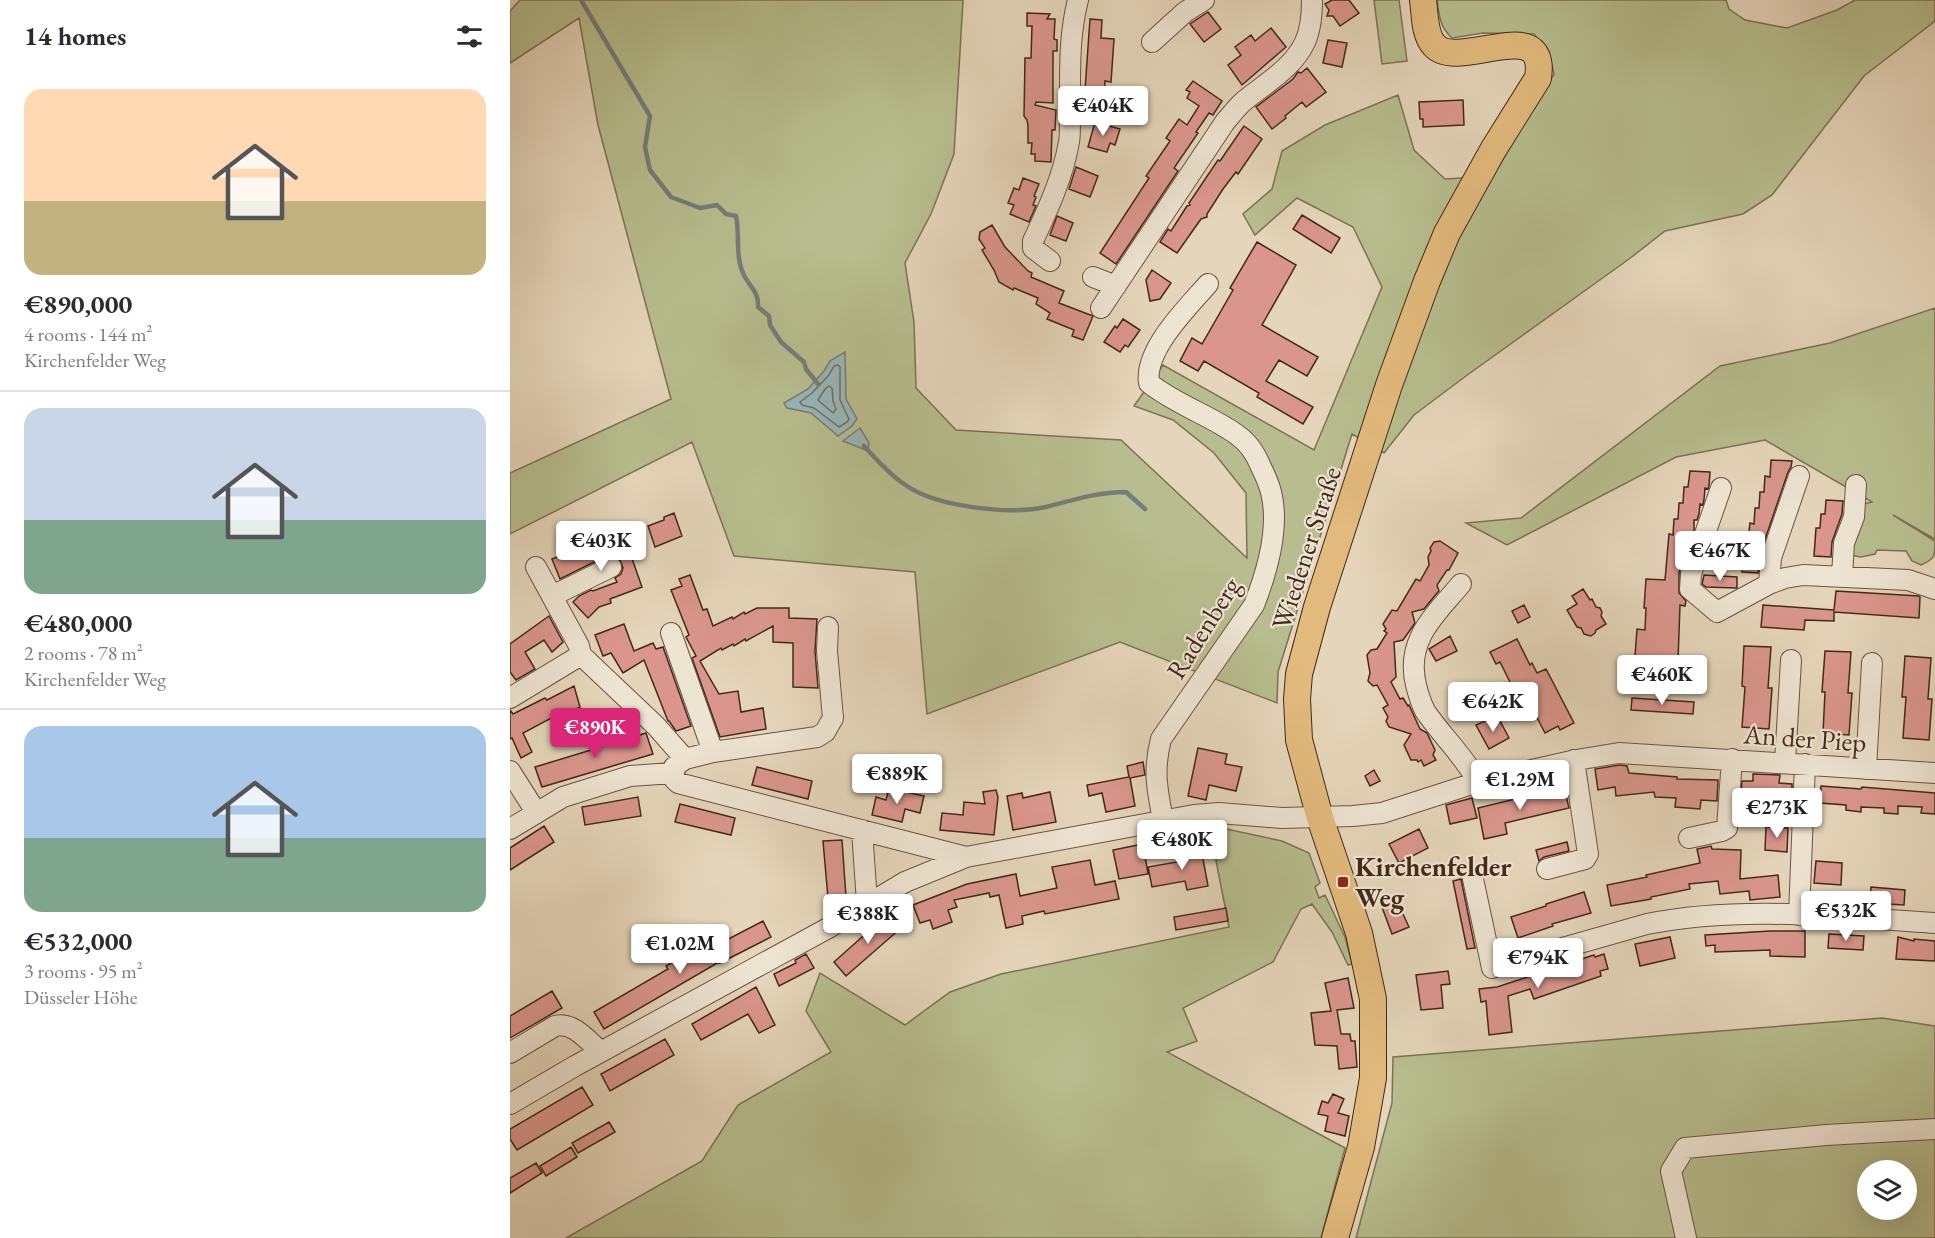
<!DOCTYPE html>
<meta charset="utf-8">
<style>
body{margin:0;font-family:"EB Garamond",serif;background:#f7f7f7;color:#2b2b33;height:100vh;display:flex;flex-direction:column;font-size:22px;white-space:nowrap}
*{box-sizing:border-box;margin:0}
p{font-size:20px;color:#7c7c81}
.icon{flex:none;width:33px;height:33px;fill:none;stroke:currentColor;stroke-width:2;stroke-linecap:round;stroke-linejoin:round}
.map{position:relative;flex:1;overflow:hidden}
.sheet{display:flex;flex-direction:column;background:#fff;width:510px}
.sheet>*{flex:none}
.fabs{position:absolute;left:1347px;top:1160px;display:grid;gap:12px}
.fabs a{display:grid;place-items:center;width:60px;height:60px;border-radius:50%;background:#fff;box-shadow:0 6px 24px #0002;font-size:30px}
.price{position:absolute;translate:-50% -51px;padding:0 14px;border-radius:6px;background:#fff;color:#222;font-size:20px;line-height:39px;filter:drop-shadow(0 2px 3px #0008)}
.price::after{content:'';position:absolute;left:50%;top:36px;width:18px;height:14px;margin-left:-9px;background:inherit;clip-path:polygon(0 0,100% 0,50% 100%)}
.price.active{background:#db2777;color:#fff}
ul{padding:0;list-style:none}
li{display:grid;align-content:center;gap:12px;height:318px;padding:0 24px}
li+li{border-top:2px solid #e1e1e2}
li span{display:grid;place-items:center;height:186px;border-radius:18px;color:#555}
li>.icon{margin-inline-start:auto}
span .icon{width:108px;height:108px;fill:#fffc;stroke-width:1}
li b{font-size:26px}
h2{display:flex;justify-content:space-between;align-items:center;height:72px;padding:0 24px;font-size:26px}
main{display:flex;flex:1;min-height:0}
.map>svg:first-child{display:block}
</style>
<main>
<section class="sheet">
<h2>14 homes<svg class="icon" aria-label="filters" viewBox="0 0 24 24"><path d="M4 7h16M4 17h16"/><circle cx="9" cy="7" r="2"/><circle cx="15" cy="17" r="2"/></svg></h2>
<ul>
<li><span style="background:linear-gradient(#ffd9b3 60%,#c2b280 0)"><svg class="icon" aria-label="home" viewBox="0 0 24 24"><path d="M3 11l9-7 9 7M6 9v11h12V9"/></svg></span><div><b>€890,000</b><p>4 rooms · 144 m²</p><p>Kirchenfelder Weg</p></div></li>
<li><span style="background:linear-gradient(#c9d6e8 60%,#7fa58c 0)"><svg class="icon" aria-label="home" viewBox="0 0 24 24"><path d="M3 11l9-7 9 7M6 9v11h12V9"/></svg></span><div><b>€480,000</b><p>2 rooms · 78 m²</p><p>Kirchenfelder Weg</p></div></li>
<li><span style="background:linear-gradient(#a9c7e8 60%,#7fa58c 0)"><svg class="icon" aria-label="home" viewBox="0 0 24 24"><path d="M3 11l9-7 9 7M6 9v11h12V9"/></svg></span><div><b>€532,000</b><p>3 rooms · 95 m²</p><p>Düsseler Höhe</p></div></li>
</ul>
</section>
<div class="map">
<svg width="1425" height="1238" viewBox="0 0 1425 1238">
<rect width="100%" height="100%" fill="#e5d5ba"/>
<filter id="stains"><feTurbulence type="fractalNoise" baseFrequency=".00333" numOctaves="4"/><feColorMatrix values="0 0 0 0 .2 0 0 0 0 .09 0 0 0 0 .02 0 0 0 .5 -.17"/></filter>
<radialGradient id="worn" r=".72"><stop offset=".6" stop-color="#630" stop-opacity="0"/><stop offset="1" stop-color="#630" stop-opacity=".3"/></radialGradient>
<!-- green -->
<path fill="#b7bd8e" stroke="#7e7254" stroke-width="1.5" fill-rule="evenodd" d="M10,0h443l-9,154 -23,60 -26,49 9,59 2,66 40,42 165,10 126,118 -1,-65 -32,-40 -41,-33 -39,-14 29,-41 151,85 68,-163 -29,-60 -56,-29 -42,37 -12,-21 29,-25 10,-38 43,-26 73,-30 16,55 31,29 48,-3 61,-102 -5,-22 -15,-18 -51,-1 -31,5c-12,-10 -13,-23 -15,-38h289l3,9 16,11 42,8 50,-18 18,-10h80v21l-71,55 -92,119 -29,19 -78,17 -36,28 -163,117 -52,39 -30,38 -32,-19 -74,238 -1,31 -157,-61 -193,72 -12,-142 -181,-16 -42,-114 -182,92v-61l161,-74 -73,-274 -19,-107 -69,45v-52z
M864,0h25l8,61 -25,3z
M1425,308v231l-42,-24 42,26c0,16 0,18 -14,24l-9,-4 -6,-10 -29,-1 -2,4 -14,3 -12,-2 14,-51 9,-2 -107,-62 -89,17 -169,88 -41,-22 55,-5 199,-152 110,-23z
M707,827l65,14 27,12 11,30 -5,4 4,11 6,-3 20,42 7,27 -4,1 -16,-33 -20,-28 -11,5 -28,53 -90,46 14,33 -30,11 178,96 -24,90h-755l136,-77 36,-56 93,-53 -25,-41 14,-38 85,52 45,-33 51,-18 228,-47 -18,-92z
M1372,1018l53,8v212h-579l36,-135 1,-46zM1358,1170h38v39h-38z"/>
<!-- water -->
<path fill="#98b6b8" stroke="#767d78" stroke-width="1.5" d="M335,352l1,47 11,20 -5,7 -14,10 -27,-23 -24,-5 -3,-5 24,-14 16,-18 6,-10z
M350,428l9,15 -1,8 -25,-10z"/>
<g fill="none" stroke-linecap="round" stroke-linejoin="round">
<!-- shore -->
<path stroke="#6e6f68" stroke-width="1.5" d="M328,365l2,2v33l9,19 -2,3 -8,5 -25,-19 -12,-3 -2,-3 12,-9 17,-18 5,-9z
M319,386l3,2 1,13 3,8 -3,4 -15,-13 7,-11z"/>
<!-- stream -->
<path stroke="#767d78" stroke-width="4.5" d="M71,0l69,116 -5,31 5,23 21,27 29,11 17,-3 9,9 10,2c4,18 -1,40 7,57 5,13 16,17 15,34l11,9 1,9 11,17 23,20 2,7 12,15
M354,446c12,13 25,28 40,38 31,23 104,31 142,23 27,-7 52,-15 80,-15l19,17"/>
</g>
<!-- building -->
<path fill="#da968d" stroke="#442819" stroke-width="1.5" d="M822,0h17l10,13 -19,13 -7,-10h-6l2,-6 -4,-6z
M698,12l13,17 -17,13 -14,-18z
M517,13l23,1 -3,5h8l-1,20 3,1v11h-4v52l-17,-1 -1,3 21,5 -1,20h-3l-1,32 -16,-1v-7h-4l1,-11h-4v-17l-1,-6 -3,-4 1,-58h6l1,-32h-5z
M580,19l12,1 -1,18 13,1 -3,43 -6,-1 -1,23h-20z
M761,28l15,19 -44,38 -14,-20 13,-10 -6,-8 16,-12 4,6z
M818,40l19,3 -5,24 -19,-4z
M797,68l19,24 -20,15 -4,-5 -17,14 1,2 -14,11 -16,-22 37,-28 5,-7 3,1z
M683,81l29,20 -9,14 -4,-2 -13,19 2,1 -24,35 4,3 -62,93 -16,-11 49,-75 -3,-2 24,-35 -4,-3 13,-19 8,6 12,-19 -12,-8 3,-6 -4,-2z
M953,100l1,25 -41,2v-8h-3l-1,-17z
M585,122l25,7 -5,16 -5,-2 -3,9 -19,-5z
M734,126l18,13 -24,35 -2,-2 -13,17 -16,25v3l-6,2 -24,34 -17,-11 8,-13 3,2 16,-25 3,-1 -1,-2 29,-43 2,1z
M566,167l22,9 -8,21 -21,-8z
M513,178l16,6 -5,12 2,1 -3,8 3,1 -7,16 -19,-8 4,-9 -6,-2 6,-15 5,2z
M792,215l38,23 -9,15 -38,-24z
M547,216l16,7 -7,18 -16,-6z
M482,225l13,22 23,24 4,2 -1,4 33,14 -5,12 34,13 -10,24 -11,-4 2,-6 -27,-11 3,-6 -14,-9 2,-6 -24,-10 -1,2 -14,-8 -5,-12 -12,-20 3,-2 -6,-9 1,-7z
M747,242l39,23 -34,60 56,32 -11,19 -28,-16 -13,21 47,26 -10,17 -46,-27 2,-4 -55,-32 -6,10 -18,-10 12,-23 10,6 31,-54 -3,-2z
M642,270l19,13 -11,16 -10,2 -4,-21z
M613,319l17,11 -12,17 -3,-2 -5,7 -16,-10 11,-16 2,2z
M1261,460l21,1 -1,6 -3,5 -28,82 -2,19 -16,-1 2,-33 4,1 2,-17 4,1 1,-16h4l1,-16h4l1,-16 5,1z
M1180,471l20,1 -1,14 -1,3 -3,-1 -1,12 -1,5 -3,-1 -1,10 -2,6h-3v10l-2,6h-3v9l-10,28v20l7,8 -1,5 -5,-1 -2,56 24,1 -1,12 -67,-5 3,-40 8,1 1,-22h-2l2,-29 19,1 4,-46 4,1 1,-16h4l1,-16h4l1,-16h4z
M1316,500l17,1 -1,13 -10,28 -1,15 -17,-1 2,-28h4l1,-14h4z
M164,513l8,23 -27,11 -7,-21 16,-6v-3z
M113,533l19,54 -32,12 1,4 -12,4 -11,11 -15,-16 6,-6 12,-6 2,1 24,-9 -2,-4 6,-4 2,-6 -4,-11 -7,-2 -6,1 -46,23 -8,-20z
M930,541l18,12 -9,17h-2l-10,15 2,6 -2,2 -13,16 -12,3 3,11 -12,17 -9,2 2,35 -5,5 9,17 3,-1 5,8 1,-1 11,24 7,4 8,17 -2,5 3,5 -12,6 -3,-6 -3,2 -1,-2h-6l-7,-15 7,-11 -22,-7 -3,-6 2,-4 -5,-9 5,-3 -11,-20 -4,1 -5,-5 2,-8 -3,-18 4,-5 6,-1 10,-16 -3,-2 2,-2 -3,-5 9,-14 5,1 19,-32 4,2 9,-16 -1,-8 3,-6 -1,-3 4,-6z
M180,575l13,35 4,-1 6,17 19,-9 1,2 11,-7 1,2 12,-6h32v10l28,1 -2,32 3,37 -25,-1v-44l-20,-1v-16l-27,15 -1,-2 -11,7 -1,-2 -11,6 -1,-2 -21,13 19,33 19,-3 3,21 22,-4 3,21 -46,8 -28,-79 4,-2 -10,-19 3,-2 -18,-45 11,-4 -3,-7z
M1194,575l33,2v11l-31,-1 -4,-3z
M1073,589l7,11 2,-1 4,8 4,1 2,4 -1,4 5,8 -10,6 -1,3 -4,3 -7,-2 -3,-6 -4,-1 -10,-17 10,-6 -5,-8z
M1326,591l83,5 1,1 -1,21 -85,-6v9l-29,-1 -1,10 -43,-3 2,-22 71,5z
M1014,605l6,12 -12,6 -6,-12z
M39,616l14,26 -11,10 -8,-12 -19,12 10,17 -19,11 -6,-8v-28z
M114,624l10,27 19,-8 3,6 7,-2 28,79 -15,5 -7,-10h-1l-24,-61 -21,13 -12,-20 -8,3 -8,-21z
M940,636l7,15 -21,10 -7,-12z
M1007,639l13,26 2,-2 5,10 9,-4 28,54 -14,7 -2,-4 -13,7 -15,-29 -4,3 -12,-22 -2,1 -12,-24 -4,2 -6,-12z
M1234,646l27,1 -3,41h4l-3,41 -27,-2 3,-40 -3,-1z
M1315,651l26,1 -3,41h4l-3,42 -26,-2 2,-41h-3z
M1395,656l26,2 -3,41h4l-3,41 -26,-2 3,-41h-4z
M64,686l6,21 -24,12 -1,-3 -32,17 9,19 -11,6 -9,-20 -2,1v-29l3,4 32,-16 2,2z
M1122,698l62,4 -1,12 -62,-4z
M977,720l3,6 10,-5 9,17 -20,11 -13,-24z
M117,733l3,5 16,-5 7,21 -111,33 -7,-20 79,-24 -2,-4z
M688,748l29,6 -2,10 17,3 -6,24 -27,-6 -3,15 -18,-4z
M633,762l2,13 -15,3 5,28 -29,6 -4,-19 -13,3 -2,-11 42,-8 -2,-11z
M1110,765l7,1 2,7 48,4v2l41,1 -1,21 -16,-1 -1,9 -25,-2 1,-9 -21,-1 -1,-5 -38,4 -1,-9 -17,3 -3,-21z
M247,767l55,14 -4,18 -56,-14z
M864,770l6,11 -10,5 -5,-10z
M1243,774l27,1 -1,8 13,1v13l-14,-1v5l-12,-1 -1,-5 -24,-1 1,-13h11z
M1311,786l40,3 1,-2 73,6v21l-14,-1 1,-6 -24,-1v8l-14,-1v-5l-23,-1v5l-15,-2v-5l-26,-2z
M1054,787l5,21 -64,15 2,11 -23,5 -6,-31 45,-11 1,2 12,-3z
M379,788l35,8 -4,17 -15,-4 -3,13 -30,-7 4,-18 10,3z
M486,790l2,7 -4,38 -54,-5 2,-17 21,2 1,-13 21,2 -2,-12z
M540,792l6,30 -43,8 -6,-34 15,-3 1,5z
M128,797l3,19 -56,9 -3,-18z
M962,798l5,20 -27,6 -4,-19z
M170,804l55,14 -4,17 -56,-13z
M34,826l10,16 -44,28v-22z
M1256,827l22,1 -1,24 -22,-2z
M909,829l9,19 -29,15 -10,-19z
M332,840l4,57 -18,1 -5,-57z
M1057,842l2,9 -25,6 -5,4 -3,-11z
M633,844l5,30 -29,5 -6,-29z
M1201,846l1,3 29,1 -1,29 38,-4 2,22 -30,3 -1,-9 -29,3 -2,-13 -29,3 1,5 -39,8v2l-40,7 -4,-21 40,-8 -1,-2 54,-12 -3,-14z
M691,848l7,38 -21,4 -2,-9 -33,6 -4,-20 29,-5 -1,-9z
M580,860l5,25 20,-4 4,18 -74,15 -1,-3 -22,5 1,8 -17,4 -7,-33 -9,2 -1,-4 -35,7 3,7 -9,3 4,12 -19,7 -3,-9 -10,3 -7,-18 54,-21 49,-10 4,22 37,-8 -5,-21z
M1306,861l26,2 -1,22 -27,-2z
M951,879l14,69 -8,1 -14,-68z
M1361,887l34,3 -1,15 -34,-2z
M1074,892l7,21 -39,11 1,2 -35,12 -7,-21 35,-11v-2z
M885,897l14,30 -17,7 -12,-32z
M716,908l2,13 -52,9 -2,-13z
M379,913l12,15 -55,48 -12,-14z
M253,921l8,16 -51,26 -1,-1 -115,67 -10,-17 74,-43 -2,-3 19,-11 3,5z
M1260,931h35v26l-35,-1v-6l-55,2v-7l-9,1 -1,-11z
M1319,934l35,2 -1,14 -35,-2z
M1160,937l5,21 -35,8 -5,-22z
M1388,937l16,4v-2l21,2v20l-39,-2z
M296,954l8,14 -35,18 -5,-12 22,-11 -1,-3z
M1094,954l4,15 -8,2 1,5 -67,23 -4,-10 -22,7 4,36 -23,3 -3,-34 -5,1 -2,-13 18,-2 97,-32 1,2z
M938,971l2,13 -9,1 2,23 -22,2 -5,-35z
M838,978l6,30 -17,2 4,24h9l1,7h4l2,26 -18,2 -2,-23 -22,-1 -4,-32 20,-2 -6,-28z
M246,987l19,38 -16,8 -11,-19 -47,26 -9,-16z
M42,991l10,17 -52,30v-22z
M155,1039l9,16 -64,36 -9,-17z
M72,1087l11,18 -76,45 -7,-11v-10z
M823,1094l11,5 -6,14 11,3 -4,20 -20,-5 3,-15 -10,-2 4,-13 6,2z
M99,1122l6,10 -37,21 -6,-10z
M61,1147l6,10 -31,19 -6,-10z
M26,1163l6,10 -32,20v-15z"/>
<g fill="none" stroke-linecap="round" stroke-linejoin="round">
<defs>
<path id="minor" d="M642,42l33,-30 19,-12
M540,261l-17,-13v-7c15,-32 30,-64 36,-99 2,-12 0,-25 1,-37 0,-36 -1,-70 8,-105
M583,277l23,9
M591,308l124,-186c6,-7 12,-15 19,-21 22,-18 49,-33 61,-59 6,-13 7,-28 7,-42
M1211,488l-30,86 -1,15 27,23 52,-28 16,-6 18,-3 105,5 27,9
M26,567l43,79 2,9
M1332,576l2,-33 10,-26 2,-32
M951,584c-26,31 -56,56 -45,101 2,8 5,18 9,26 17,25 39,45 53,71
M1259,584l2,-26 28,-82
M42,596l59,-29
M161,633l42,119
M0,698l71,-43 75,71 29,33 -11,8v12l4,4 288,74 228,-42 25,-2 63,5 71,-2 29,-3 96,-31 98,-22 43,-7 316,20
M175,759l28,-7 104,-15 8,-5 8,-14 -6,-67 1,-24
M1275,762l6,-102
M1356,769l6,-106
M0,771l26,41
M653,820c-6,-31 -10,-50 -2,-81l93,-134c13,-33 26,-77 17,-113 -2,-8 -6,-17 -10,-25 -6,-14 -12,-24 -25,-33 -27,-19 -61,-30 -87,-51 -5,-33 38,-75 59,-99
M0,829l53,-32 67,-21 43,-3
M352,830l5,73
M1179,838l33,-7 5,-3 5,-69
M1037,869l38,-10 3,-5 -14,-94
M963,879l19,89 155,-44c94,-19 193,-7 288,-1
M1289,915l6,-151
M0,1053l45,-27c18,-5 33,15 46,26
M0,1104l65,-38 255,-139 75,-45 61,-25
M1176,1238l-15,-67 14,-23 141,-13 109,-6"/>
<path id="major" d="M825,1238l26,-91 12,-69v-79l-14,-66 -39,-115 -21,-78 -2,-41 2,-25 18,-67 72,-222 38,-104 20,-48 46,-83 45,-72c10,-67 -80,-5 -104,-33 -10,-11 -9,-31 -11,-45"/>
</defs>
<!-- minor casing -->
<use href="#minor" stroke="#6c5341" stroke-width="22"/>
<!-- major casing -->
<use href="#major" stroke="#442819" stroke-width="28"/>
<!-- minor -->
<use href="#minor" stroke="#eee4d2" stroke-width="20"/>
<!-- major -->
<use href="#major" stroke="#e2ba7d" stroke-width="26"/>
</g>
<!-- markers -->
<rect fill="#8f2418" stroke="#eee4d2" stroke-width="2" x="827" y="876" width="12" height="12" rx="3"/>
<g text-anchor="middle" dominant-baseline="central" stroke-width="4.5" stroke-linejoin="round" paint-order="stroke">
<!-- street labels -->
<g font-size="27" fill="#442819" stroke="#eee4d2">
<text transform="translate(796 548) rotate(-72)">Wiedener Straße</text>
<text transform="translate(693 628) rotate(-58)">Radenberg</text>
<text transform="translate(1295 738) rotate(4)">An der Piep</text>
</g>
<!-- poi labels -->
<g font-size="27" font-weight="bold" fill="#442819" stroke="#eee4d2" text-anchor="start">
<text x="845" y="866">Kirchenfelder<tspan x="845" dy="31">Weg</tspan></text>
</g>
</g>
<rect width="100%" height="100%" filter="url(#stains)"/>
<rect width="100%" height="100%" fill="url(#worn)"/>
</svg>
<div class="fabs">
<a><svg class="icon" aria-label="layers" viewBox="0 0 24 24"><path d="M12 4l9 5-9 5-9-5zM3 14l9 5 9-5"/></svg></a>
</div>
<b class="price" style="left:593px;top:137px">€404K</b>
<b class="price" style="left:91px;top:572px">€403K</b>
<b class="price" style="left:1210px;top:582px">€467K</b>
<b class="price" style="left:1152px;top:706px">€460K</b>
<b class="price" style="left:983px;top:733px">€642K</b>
<b class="price active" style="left:85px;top:759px">€890K</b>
<b class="price" style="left:387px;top:805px">€889K</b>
<b class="price" style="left:1010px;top:811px">€1.29M</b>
<b class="price" style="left:1267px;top:839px">€273K</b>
<b class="price" style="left:672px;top:871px">€480K</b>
<b class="price" style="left:1336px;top:942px">€532K</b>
<b class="price" style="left:358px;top:945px">€388K</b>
<b class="price" style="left:170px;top:975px">€1.02M</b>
<b class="price" style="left:1028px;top:989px">€794K</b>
</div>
</main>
